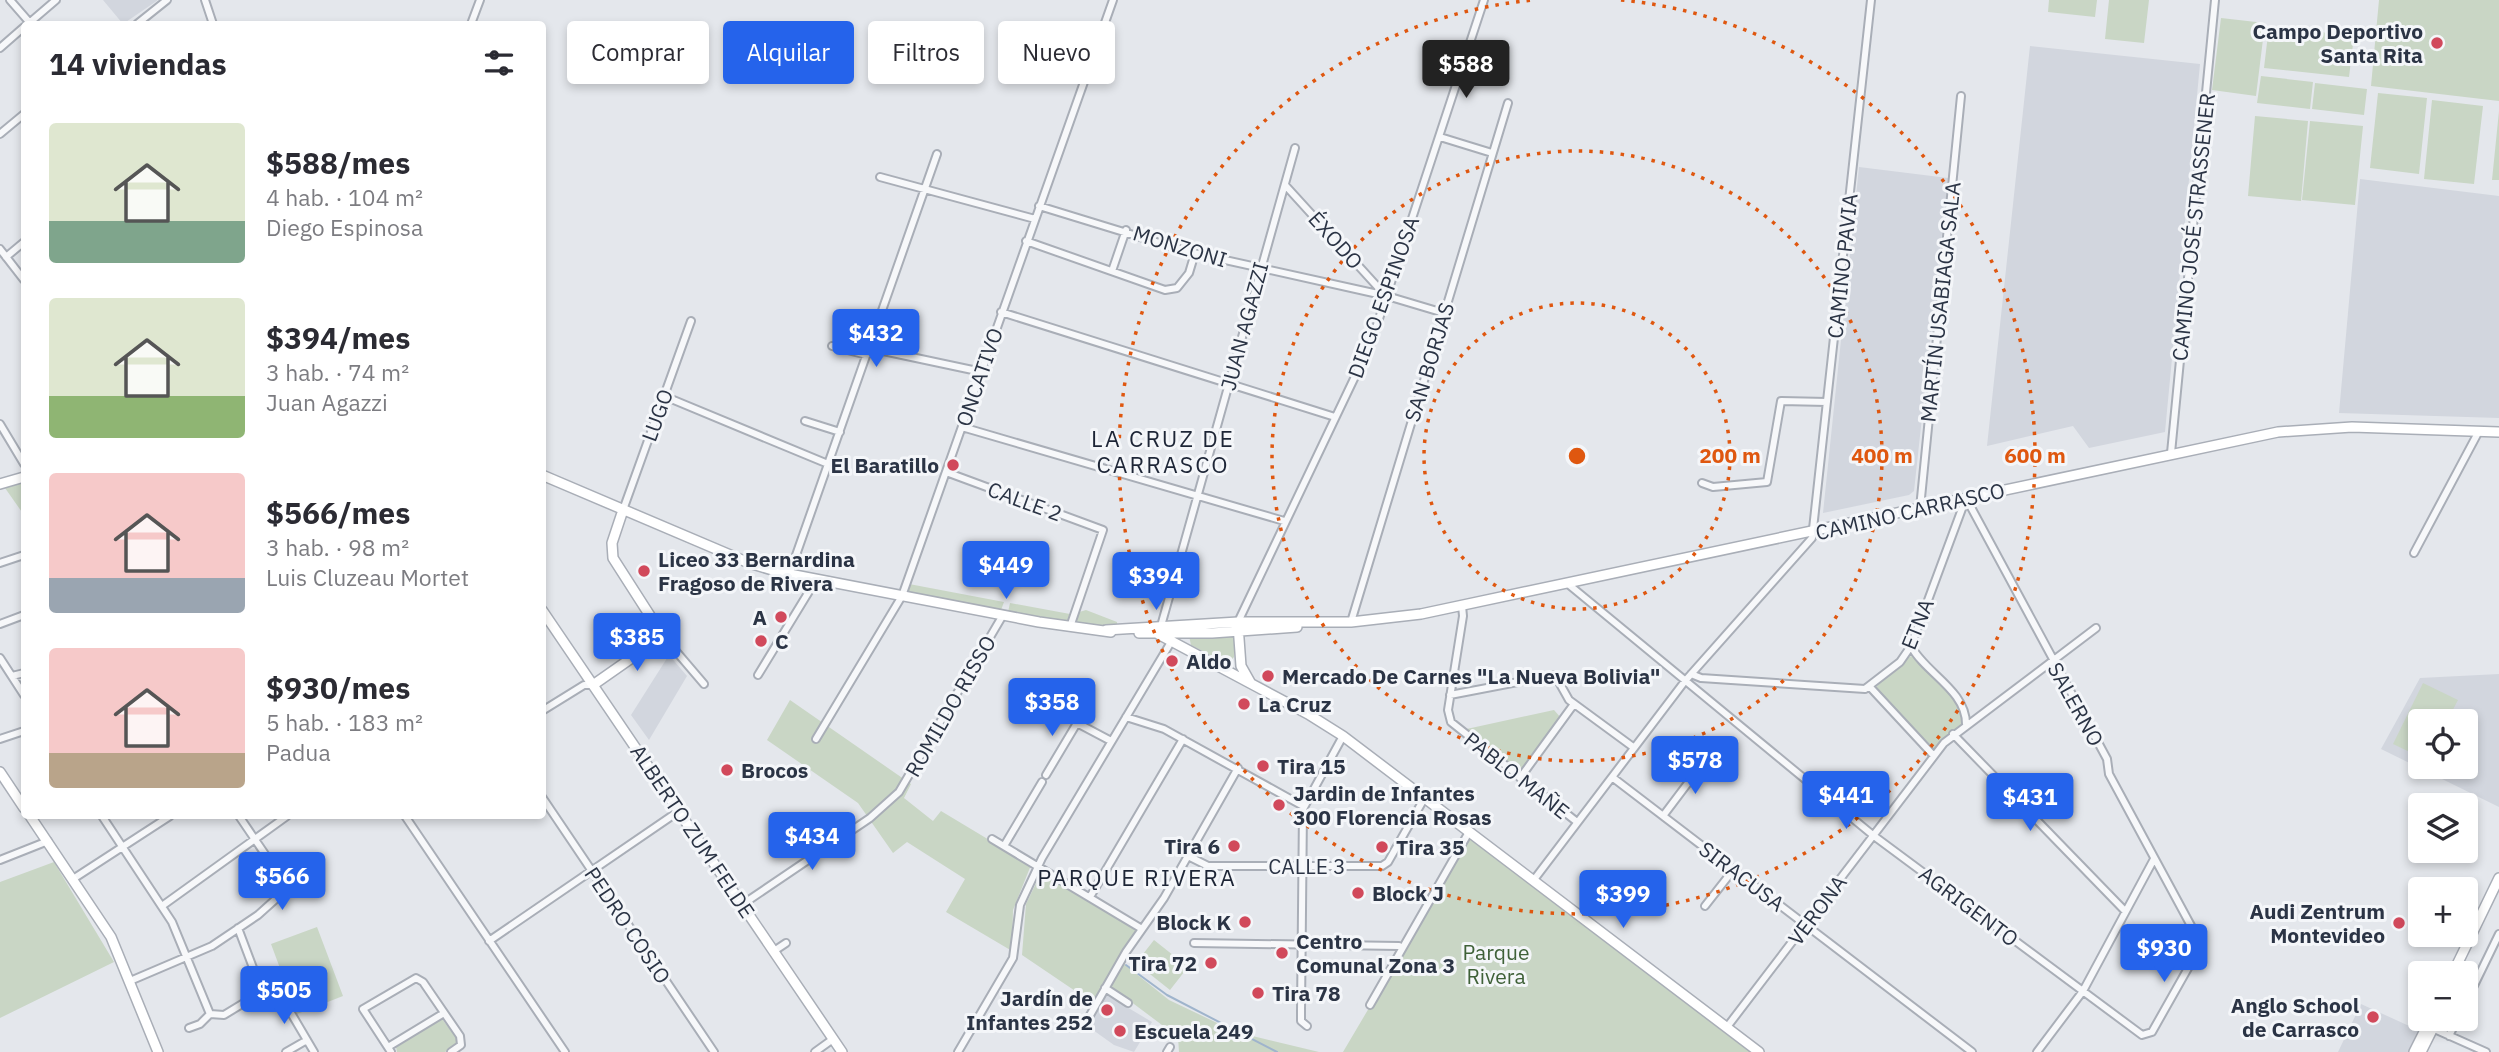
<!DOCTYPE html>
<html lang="es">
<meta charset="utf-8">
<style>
body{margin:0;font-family:"IBM Plex Sans",sans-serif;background:#f7f7f7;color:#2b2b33;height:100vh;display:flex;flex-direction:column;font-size:26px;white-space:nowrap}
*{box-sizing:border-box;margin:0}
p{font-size:23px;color:#7c7c81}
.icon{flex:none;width:38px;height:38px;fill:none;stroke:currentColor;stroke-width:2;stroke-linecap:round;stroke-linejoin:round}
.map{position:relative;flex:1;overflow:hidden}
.drawer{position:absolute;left:21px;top:21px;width:525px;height:798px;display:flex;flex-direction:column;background:#fff;border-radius:7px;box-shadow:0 4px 10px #0003}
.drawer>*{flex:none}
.hud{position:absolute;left:567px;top:21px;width:665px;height:63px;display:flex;gap:14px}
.buttons{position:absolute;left:2408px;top:709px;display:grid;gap:14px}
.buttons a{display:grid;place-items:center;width:70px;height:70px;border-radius:7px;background:#fff;box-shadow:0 4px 10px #0003;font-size:35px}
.price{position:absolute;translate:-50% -60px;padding:0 16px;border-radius:7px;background:#2563eb;color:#fff;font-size:23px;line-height:46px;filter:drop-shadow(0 2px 4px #0008)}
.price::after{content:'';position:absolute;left:50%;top:42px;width:21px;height:16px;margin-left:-10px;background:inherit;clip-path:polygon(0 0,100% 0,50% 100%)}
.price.active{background:#222;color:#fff}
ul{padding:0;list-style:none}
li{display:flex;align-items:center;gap:21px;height:175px;padding:0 28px}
li span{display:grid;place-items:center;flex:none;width:196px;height:140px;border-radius:7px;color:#555}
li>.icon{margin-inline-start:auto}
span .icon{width:84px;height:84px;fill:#fffc;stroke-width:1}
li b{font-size:30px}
h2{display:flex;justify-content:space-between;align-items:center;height:84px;padding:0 28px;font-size:30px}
.pill{padding:0 24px;border-radius:7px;background:#fff;box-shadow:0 4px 10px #0003;font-size:24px;line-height:63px}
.pill.active{background:#2563eb;color:#fff}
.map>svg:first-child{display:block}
</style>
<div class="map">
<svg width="2499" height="1052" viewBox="0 0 2499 1052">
<rect width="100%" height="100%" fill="#e4e7ec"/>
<!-- built -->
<path fill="#d2d6de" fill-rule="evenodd" d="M103,0h55l-35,24z
M2030,46l170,18 -35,368 -76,16 -16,-22 -86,20z
M1859,167l89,11 -34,313 -5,4 -86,18z
M2360,179l139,17v222l-160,-5z
M669,655l18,21 -38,64 -18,-25z
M2499,674v133l-118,-58 39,-71zM2420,721h46v45h-46z
M1105,994l47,28 -18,30 -20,-7 -28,-20z
M2361,1004l57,26 -10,22h-70z"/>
<!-- green -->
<path fill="#c9d6c5" d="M2049,0h48l-2,17 -47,-5z
M2109,0h40l-5,43 -39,-4z
M2379,0h120v101l-128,-15z
M2221,18l44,5 -9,73 -44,-6z
M2269,26l85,10 -5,41 -85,-9z
M2261,76l52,6 -3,27 -53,-6z
M2315,83l52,6 -3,26 -52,-6z
M2378,93l49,5 -8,76 -49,-6z
M2432,100l51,6 -9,78 -50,-5z
M2499,111v69h-7z
M2255,116l53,5 -7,80 -53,-5z
M2310,121l53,5 -8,79 -53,-5z
M24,482v33l-19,-27z
M909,584l95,18 -3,8 -89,-16 -4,-4z
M1010,603l60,11 -3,9 -59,-11z
M1086,610l31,12v4l-42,-2 1,-11z
M1234,635v22l-6,7 -37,-19 -2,-9z
M1913,656c21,15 47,40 51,66l-30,28 -59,-62 32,-31z
M2423,683l35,17 -11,21h-27v36l-27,-13z
M790,700l121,84 -7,14 29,23 8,-10 90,54 -18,45 -1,41 -66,-39 19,-33 -58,-37 -14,11 -35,-50 -91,-63z
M1554,710l7,8 -41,54h-5l-53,-42z
M1470,837l282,215h-409z
M54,862l60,100 -114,56v-136z
M1041,873l96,58 -44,72 -71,-48 4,-51z
M317,927l26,69 -46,18 -26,-70z
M1154,940l34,27 -18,23 -34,-27z
M1124,964l45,36 67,32 83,20h-140l-1,-15 -68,-51z
M442,1019l16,21 -1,4 -12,8h-48l-1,-5z"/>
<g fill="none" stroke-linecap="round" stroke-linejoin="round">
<!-- stream -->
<path stroke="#9fb4cc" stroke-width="2" d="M1126,965l41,30 110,57"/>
<defs>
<path id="street" d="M10,0l20,23
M205,0l8,24
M28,24l28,-24
M137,24l30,-24
M471,24l9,-24
M0,48l24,-21
M0,134l24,-20
M1440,137l52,16
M880,177l155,42
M1285,185l100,110
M1039,206l150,46 198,44 57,17
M1026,241l139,49 12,-2 12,-15 6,-20
M0,249l24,31
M6,257l18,-15
M1112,271l14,-41
M1001,312l334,105
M832,346l35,9
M869,348l113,24
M664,396l164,68
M805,421l35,11
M0,424l24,40
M962,427l322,94
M2171,453l44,-453
M946,472l157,58 -33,97
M1702,483l11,4 54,-5 14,-81 46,1
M1920,508l41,-412
M623,510l68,-189
M2414,553l65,-122
M0,563l24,-8
M789,575l148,-421
M1568,584l306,252 268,199 10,-3 44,-78 2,-5 -2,-14 -87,-161 -2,-15 -141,-261 -55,148 -11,16 -35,27 -164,-11 -10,-4
M1462,606l1,10 -15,94 3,12 126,100
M1238,622l133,-279 113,-343
M1351,622l157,-519
M0,624l24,-9
M1161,626l134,-478
M663,636l41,48
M1911,646c14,27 55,44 55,78
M0,658l24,37
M758,675l58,-95
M12,676l12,-3
M1870,687l64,69
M1450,695l105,-20 14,25 64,47
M542,711l42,-26h9
M1126,717l38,12 139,77
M1953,734l172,177
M0,739l24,-8
M816,739l86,-143 211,-596
M1046,775l31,-52 34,18
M1612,777l360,275
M1520,778l54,-74
M542,797l172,255
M102,816l70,106 38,92
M405,816l160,236
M1663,816l43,-57
M992,839l150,90
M1004,846l38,-64
M1188,856l20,10h174l6,-4 37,-65
M0,860l48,-19
M73,879l97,-63
M1533,881l152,-200 127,-143 59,-538
M1090,897l93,-158
M743,904l127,-86 29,-26 104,-177
M162,906l125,-90
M1705,906l29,-37
M238,928l20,53 13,17 20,15 23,39
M489,941l190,-130
M1194,943l205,3
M774,951l12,-8
M130,981l82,-35 46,-31 30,-27 -49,-72
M1105,988l23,15
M2466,1002l33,-68
M1370,1005l99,-173
M210,1014l14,1 41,-25
M1085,1024l41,-72 38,-54 74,-130
M1307,1026l-6,-5v-10l2,-202 40,-73
M1727,1027l217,-284 152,-115
M189,1028l11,-4 10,-10
M2432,1028l54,24
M2449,1036l9,-18
M388,1047l56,-34
M286,1052l21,-12
M391,1052l-28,-43 53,-31 7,4 37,54 1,9 -10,7
M815,1052l18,-13
M958,1052l55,-94 7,-53 22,-47 129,-216
M1167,1052l3,-5
M2037,1052l46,-61 71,-132"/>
<path id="secondary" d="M542,475l207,88 30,9 260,50 72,10
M0,484l24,-7
M542,610l300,442
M1238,625l3,41 9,16
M1106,630l132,-8h113l70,-8 857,-182 74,-5 147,5
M1139,633h73l85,-6
M1158,634l150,80 35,22 416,316
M593,685l70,-49 -50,-78 -1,-15 11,-33
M0,772l24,36
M30,816l81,121 47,115
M2453,973l46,-95
M2414,1052l17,-34
M2421,1052l12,-24 -1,-10"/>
</defs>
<!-- street casing -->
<use href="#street" stroke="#a9aeb7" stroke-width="10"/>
<!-- secondary casing -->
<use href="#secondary" stroke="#a9aeb7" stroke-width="12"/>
<!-- street -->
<use href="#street" stroke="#f7f8fa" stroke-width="6"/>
<!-- secondary -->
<use href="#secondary" stroke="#fff" stroke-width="9"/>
</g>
<!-- distance rings -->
<g fill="none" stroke="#df570f" stroke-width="3.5" stroke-dasharray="3.5 7">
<circle cx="1577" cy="456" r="153"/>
<circle cx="1577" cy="456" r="305"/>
<path d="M1621 0A458 458 0 1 1 1533 0"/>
</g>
<!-- markers -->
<g fill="#d1495b" stroke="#f4f6f9" stroke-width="2.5">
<circle cx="2437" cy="43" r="7"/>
<circle cx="953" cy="465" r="7"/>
<circle cx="644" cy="571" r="7"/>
<circle cx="781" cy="617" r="7"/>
<circle cx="761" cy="641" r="7"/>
<circle cx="1172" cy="661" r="7"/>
<circle cx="1268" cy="676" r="7"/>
<circle cx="1244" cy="704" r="7"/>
<circle cx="1263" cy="766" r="7"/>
<circle cx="727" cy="770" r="7"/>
<circle cx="1279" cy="805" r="7"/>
<circle cx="1234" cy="846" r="7"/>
<circle cx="1382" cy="847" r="7"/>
<circle cx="1358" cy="893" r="7"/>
<circle cx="1245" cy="922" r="7"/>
<circle cx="2399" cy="923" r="7"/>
<circle cx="1282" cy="953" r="7"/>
<circle cx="1211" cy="963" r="7"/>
<circle cx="1258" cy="993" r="7"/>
<circle cx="1107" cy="1010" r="7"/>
<circle cx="2373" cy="1017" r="7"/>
<circle cx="1120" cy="1031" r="7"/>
</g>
<g text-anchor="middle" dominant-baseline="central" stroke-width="6" stroke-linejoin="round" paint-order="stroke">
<!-- poi labels -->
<g font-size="21" font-weight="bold" fill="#2b3445" stroke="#f4f6f9" text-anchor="start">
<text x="2423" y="31" text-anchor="end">Campo Deportivo<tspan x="2423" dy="24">Santa Rita</tspan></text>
<text x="939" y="465" text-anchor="end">El Baratillo</text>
<text x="658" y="559">Liceo 33 Bernardina<tspan x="658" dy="24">Fragoso de Rivera</tspan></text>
<text x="767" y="617" text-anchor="end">A</text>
<text x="775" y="641">C</text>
<text x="1186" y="661">Aldo</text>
<text x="1282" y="676">Mercado De Carnes "La Nueva Bolivia"</text>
<text x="1258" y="704">La Cruz</text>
<text x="1277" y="766">Tira 15</text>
<text x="741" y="770">Brocos</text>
<text x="1293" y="793">Jardin de Infantes<tspan x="1293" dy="24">300 Florencia Rosas</tspan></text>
<text x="1220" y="846" text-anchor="end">Tira 6</text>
<text x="1396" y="847">Tira 35</text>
<text x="1372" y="893">Block J</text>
<text x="2385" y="911" text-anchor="end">Audi Zentrum<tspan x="2385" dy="24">Montevideo</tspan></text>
<text x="1231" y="922" text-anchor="end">Block K</text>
<text x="1296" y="941">Centro<tspan x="1296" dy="24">Comunal Zona 3</tspan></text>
<text x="1197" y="963" text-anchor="end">Tira 72</text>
<text x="1272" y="993">Tira 78</text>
<text x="1093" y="998" text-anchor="end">Jardín de<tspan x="1093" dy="24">Infantes 252</tspan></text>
<text x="2359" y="1005" text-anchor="end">Anglo School<tspan x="2359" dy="24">de Carrasco</tspan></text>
<text x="1134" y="1031">Escuela 249</text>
</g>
<!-- street labels -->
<g font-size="21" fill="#2b3445" stroke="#f4f6f9">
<text transform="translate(2193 227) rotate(-84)">CAMINO JOSÉ STRASSENER</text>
<text transform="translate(1336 240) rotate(48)">ÉXODO</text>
<text transform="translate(1180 246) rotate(17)">MONZONI</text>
<text transform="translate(1842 266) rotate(-84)">CAMINO PAVIA</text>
<text transform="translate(1383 297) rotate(-70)">DIEGO ESPINOSA</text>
<text transform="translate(1940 302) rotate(-84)">MARTÍN USABIAGA SALA</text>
<text transform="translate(1244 326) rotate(-75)">JUAN AGAZZI</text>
<text transform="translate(1429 362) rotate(-73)">SAN BORJAS</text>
<text transform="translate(979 377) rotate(-71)">ONCATIVO</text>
<text transform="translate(657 415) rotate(-70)">LUGO</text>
<text transform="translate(1025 501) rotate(20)">CALLE 2</text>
<text transform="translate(1910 511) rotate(-13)">CAMINO CARRASCO</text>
<text transform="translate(1917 624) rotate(-68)">ETNA</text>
<text transform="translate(2076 704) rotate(61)">SALERNO</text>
<text transform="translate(950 706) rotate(-60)">ROMILDO RISSO</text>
<text transform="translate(1517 775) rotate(38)">PABLO MAÑE</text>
<text transform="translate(693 831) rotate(56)">ALBERTO ZUM FELDE</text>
<text x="1307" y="866">CALLE 3</text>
<text transform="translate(1742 876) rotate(37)">SIRACUSA</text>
<text transform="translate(1969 906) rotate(37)">AGRIGENTO</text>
<text transform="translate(1817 910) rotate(-53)">VERONA</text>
<text transform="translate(628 925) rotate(56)">PEDRO COSIO</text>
</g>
<!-- park labels -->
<g font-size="21" fill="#3f6138" stroke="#f4f6f9">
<text x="1496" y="952">Parque<tspan x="1496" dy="24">Rivera</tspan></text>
</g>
<!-- neighbourhood labels -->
<g font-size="23" letter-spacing="2" fill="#1d2536" stroke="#f4f6f9">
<text x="1163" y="438">LA CRUZ DE<tspan x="1163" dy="26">CARRASCO</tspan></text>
<text x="1137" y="877">PARQUE RIVERA</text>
</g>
</g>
<circle cx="1577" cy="456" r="10" fill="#df570f" stroke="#f4f6f9" stroke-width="3.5"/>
<g font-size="21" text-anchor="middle" font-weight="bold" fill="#df570f" stroke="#f4f6f9" stroke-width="6" stroke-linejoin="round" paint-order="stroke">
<text x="1730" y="463">200 m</text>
<text x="1882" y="463">400 m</text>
<text x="2035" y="463">600 m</text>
</g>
</svg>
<div class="buttons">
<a><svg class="icon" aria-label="locate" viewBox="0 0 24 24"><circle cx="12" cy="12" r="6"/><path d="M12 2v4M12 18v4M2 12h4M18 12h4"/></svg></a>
<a><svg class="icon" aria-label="layers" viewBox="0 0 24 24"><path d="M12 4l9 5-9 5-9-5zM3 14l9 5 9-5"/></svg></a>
<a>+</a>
<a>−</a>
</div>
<b class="price active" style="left:1466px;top:100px">$588</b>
<b class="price" style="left:876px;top:369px">$432</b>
<b class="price" style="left:1006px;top:601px">$449</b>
<b class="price" style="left:1156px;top:612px">$394</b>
<b class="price" style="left:637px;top:673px">$385</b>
<b class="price" style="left:1052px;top:738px">$358</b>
<b class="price" style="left:1695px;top:796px">$578</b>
<b class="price" style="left:1846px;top:831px">$441</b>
<b class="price" style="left:2030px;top:833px">$431</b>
<b class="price" style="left:812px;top:872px">$434</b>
<b class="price" style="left:282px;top:912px">$566</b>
<b class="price" style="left:1623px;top:930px">$399</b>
<b class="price" style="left:2164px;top:984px">$930</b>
<b class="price" style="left:284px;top:1026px">$505</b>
<div class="hud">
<a class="pill">Comprar</a>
<a class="pill active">Alquilar</a>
<a class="pill">Filtros</a>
<a class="pill">Nuevo</a>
</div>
<section class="drawer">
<h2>14 viviendas<svg class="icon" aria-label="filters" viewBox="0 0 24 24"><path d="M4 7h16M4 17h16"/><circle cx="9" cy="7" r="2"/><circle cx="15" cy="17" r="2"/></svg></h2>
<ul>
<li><span style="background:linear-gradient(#dfe7d0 70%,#7fa58c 0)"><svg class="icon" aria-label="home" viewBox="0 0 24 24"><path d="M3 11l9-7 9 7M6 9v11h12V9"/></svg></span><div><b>$588/mes</b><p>4 hab. · 104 m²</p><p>Diego Espinosa</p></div></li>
<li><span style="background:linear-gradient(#dfe7d0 70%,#8fb573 0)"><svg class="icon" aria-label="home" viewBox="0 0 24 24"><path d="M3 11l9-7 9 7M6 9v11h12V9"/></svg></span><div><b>$394/mes</b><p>3 hab. · 74 m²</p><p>Juan Agazzi</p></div></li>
<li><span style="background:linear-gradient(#f6c9c9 75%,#9aa5b1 0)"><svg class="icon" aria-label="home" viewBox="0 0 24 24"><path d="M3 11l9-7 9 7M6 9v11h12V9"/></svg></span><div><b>$566/mes</b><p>3 hab. · 98 m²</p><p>Luis Cluzeau Mortet</p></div></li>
<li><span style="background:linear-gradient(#f6c9c9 75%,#b9a48a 0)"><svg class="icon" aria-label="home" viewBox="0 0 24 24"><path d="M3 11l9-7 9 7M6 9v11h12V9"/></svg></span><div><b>$930/mes</b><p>5 hab. · 183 m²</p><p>Padua</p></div></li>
</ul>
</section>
</div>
